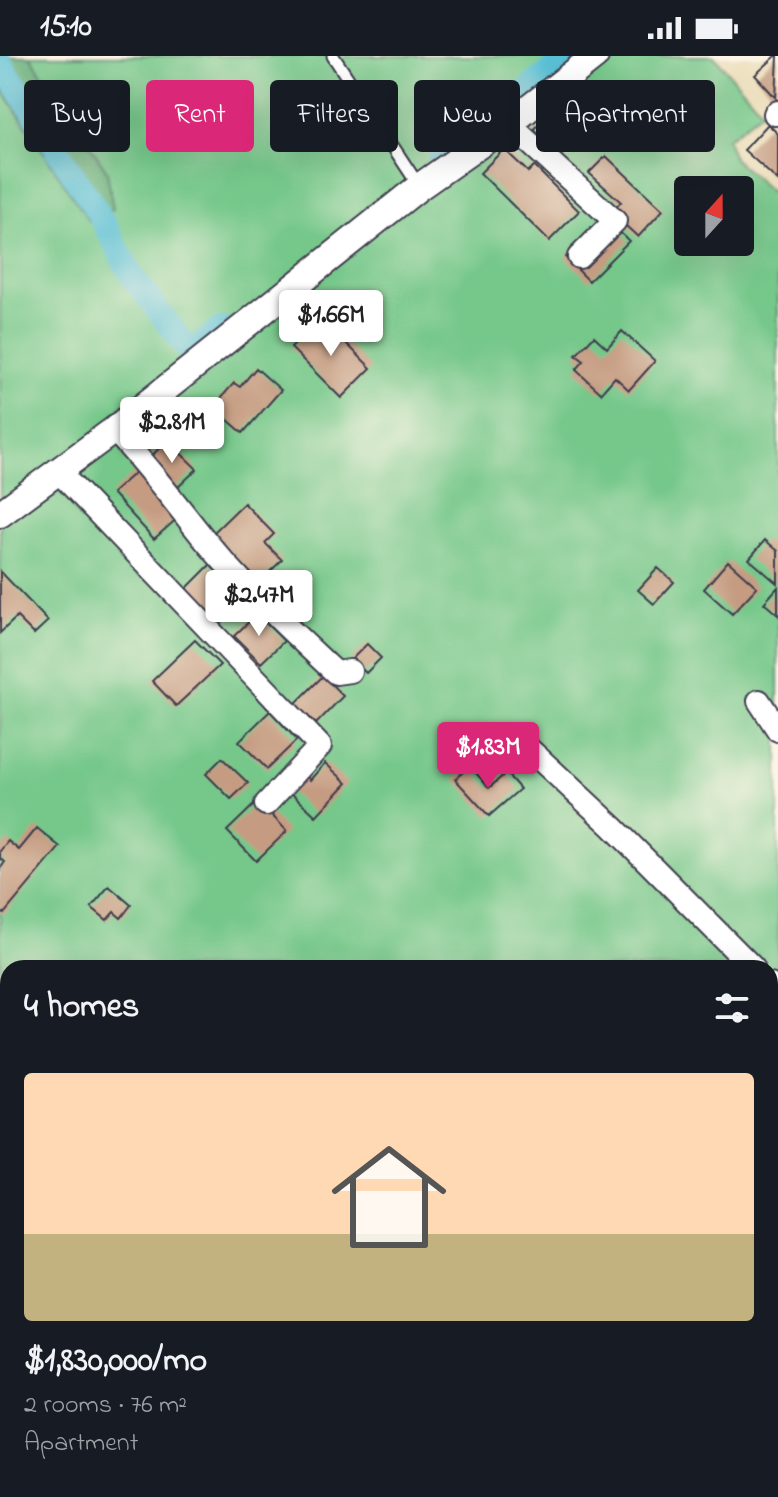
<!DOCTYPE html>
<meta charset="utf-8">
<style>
body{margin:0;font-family:"Indie Flower",sans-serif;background:#242831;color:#f1f3f6;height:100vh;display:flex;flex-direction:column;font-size:30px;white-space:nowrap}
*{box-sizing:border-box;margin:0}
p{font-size:26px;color:#9ea1a6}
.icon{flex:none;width:44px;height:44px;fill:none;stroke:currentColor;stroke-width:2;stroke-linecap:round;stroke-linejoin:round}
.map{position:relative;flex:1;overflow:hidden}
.side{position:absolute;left:0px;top:904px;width:778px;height:538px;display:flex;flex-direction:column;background:#171b24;border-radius:24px 24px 0 0;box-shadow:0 8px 32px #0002}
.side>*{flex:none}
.hud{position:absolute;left:24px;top:24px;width:730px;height:72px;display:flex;gap:16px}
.needle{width:52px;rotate:21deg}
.tools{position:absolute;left:674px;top:120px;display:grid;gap:16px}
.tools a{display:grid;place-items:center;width:80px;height:80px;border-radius:8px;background:#171b24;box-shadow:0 8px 32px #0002;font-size:40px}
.price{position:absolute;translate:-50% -68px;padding:0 18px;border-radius:8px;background:#fff;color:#222;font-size:26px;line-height:52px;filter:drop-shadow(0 2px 4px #0008)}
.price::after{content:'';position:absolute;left:50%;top:48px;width:24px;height:18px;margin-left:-12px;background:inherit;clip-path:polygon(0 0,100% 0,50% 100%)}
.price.on{background:#db2777;color:#fff}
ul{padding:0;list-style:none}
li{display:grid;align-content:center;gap:16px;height:424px;padding:0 24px}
li span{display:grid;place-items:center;height:248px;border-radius:8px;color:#555}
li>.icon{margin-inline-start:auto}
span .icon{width:144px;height:144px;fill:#fffc;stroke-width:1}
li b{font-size:34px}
h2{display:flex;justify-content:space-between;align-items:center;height:96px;padding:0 24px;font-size:34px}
.pill{padding:0 28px;border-radius:8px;background:#171b24;box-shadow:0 8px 32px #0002;font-size:28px;line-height:72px}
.pill.on{background:#db2777;color:#fff}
.status{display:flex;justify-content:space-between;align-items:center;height:56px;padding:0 40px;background:#171b24;direction:ltr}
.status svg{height:22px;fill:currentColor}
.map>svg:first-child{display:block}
</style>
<div class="status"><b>15:10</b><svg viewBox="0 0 49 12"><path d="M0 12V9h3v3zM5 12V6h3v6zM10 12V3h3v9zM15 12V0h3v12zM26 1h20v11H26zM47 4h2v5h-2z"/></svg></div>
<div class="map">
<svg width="778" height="1441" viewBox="0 0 778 1441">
<rect width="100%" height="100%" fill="#fcf5e5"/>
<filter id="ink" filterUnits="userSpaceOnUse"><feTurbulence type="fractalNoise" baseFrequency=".0125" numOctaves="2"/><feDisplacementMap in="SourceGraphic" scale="16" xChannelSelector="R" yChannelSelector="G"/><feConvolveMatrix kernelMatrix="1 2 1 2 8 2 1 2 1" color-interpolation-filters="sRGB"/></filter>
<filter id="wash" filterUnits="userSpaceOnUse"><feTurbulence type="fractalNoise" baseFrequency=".006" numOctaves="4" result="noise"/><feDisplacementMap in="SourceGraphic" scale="32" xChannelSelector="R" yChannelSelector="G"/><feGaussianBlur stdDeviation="1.8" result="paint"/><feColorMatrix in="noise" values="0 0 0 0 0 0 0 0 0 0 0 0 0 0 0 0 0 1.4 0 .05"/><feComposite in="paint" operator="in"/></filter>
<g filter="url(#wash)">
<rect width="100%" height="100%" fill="#ebddba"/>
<!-- green -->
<path fill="#74c78a" stroke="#4b7462" stroke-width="2" fill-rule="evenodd" d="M30,0h684l48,55 -35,28 7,20 44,39v872l-8,8v-110h-762v522h102l-7,7h-103v-1411l89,135 18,-50zM688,134h52v52h-52z
M297,1434h223l8,7h-224z"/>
<!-- forest -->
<path fill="#5fac76" stroke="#406758" stroke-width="2" d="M0,0h30l77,115 6,38 -24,12 -89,-136z"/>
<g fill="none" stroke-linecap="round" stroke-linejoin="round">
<!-- canal -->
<path stroke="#58bfd5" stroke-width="24" d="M0,5l105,163 26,51 59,77 31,-23
M440,103l130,-103"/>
</g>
<g id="blocks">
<!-- building -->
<path fill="#c59c82" d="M776,0h2l-2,42 -21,-23z
M555,50l27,25 -20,23 -28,-24z
M768,68l10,10v47l-34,-31z
M504,93l24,23 6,-6 45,45 -30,30 -69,-68z
M606,100l57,54 -25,27 -27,-25 10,-10 -32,-29z
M605,162l24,23 -40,40 -24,-24z
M321,262l50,50 -30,30 -50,-50z
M622,275l33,30 -26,29 -14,-13 -14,16 -25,-23 8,-9 -8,-6 18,-19 13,12z
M256,312l25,22 -38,43 -30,-26 21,-24 6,4z
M167,384l30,29 -21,20 -29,-28z
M139,413l42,46 -27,24 -42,-46z
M244,447l30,31 -9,9 17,17 -23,22 -47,-48z
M765,484l13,11v33l-29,-25z
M728,505l29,26 -25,27 -28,-25z
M210,509l34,34 -28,29 -35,-34z
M658,512l16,14 -20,22 -16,-14z
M0,515l48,50 -14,13 -17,-17 -17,16z
M778,531v28l-14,-12z
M257,558l27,27 -23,22 -27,-27z
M195,584l25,25 -44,41 -24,-25z
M367,588l14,14 -15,15 -14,-14z
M323,620l20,20 -27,28 -21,-20z
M270,655l27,29 -30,29 -28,-28z
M222,702l26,25 -17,16 -25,-25z
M325,707l22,20 -31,33 -28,-26 16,-16 6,6z
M470,710l19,22 17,-15 14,16 -31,27 -34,-37z
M258,745l29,30 -31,30 -29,-30z
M37,772l23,19 -56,67 -4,-3v-42l5,-7 -5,-4v-7l8,-10 11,9z
M109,830l22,19 -10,13 -7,-6 -7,8 -16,-13z
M19,1434h56l-7,7h-42z"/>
</g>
</g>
<g filter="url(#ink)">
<use href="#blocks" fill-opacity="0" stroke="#403e4e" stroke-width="2"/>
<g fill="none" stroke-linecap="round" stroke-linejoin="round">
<defs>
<path id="service" d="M333,0l86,130"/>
<path id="minor" d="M775,58l3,-2
M509,68l106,97 -36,36
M114,374c32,34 58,69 87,105 38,47 91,97 135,138l14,-2
M58,415l262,275 -54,58
M759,645l19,29
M529,693l84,78 140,141
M770,929l8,8
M770,1022l8,-8
M0,1144l8,8
M598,1434l7,7
M739,1434l8,7
M103,1441l7,-7"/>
<path id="tertiary" d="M0,458l114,-84 305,-243 90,-63 86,-68"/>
</defs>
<!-- service casing -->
<use href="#service" stroke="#403e4e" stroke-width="15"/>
<!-- minor casing -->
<use href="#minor" stroke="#403e4e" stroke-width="26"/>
<!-- tertiary casing -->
<use href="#tertiary" stroke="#403e4e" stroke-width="30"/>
<!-- service -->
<use href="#service" stroke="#fff" stroke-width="11"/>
<!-- minor -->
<use href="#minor" stroke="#fff" stroke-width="22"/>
<!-- tertiary -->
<use href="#tertiary" stroke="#fff" stroke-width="26"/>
</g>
</g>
</svg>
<div class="tools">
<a><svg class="needle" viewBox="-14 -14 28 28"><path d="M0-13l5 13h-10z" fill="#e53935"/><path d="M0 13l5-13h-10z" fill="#9ea1a6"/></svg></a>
</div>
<b class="price" style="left:331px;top:302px">$1.66M</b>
<b class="price" style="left:172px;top:409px">$2.81M</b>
<b class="price" style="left:259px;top:582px">$2.47M</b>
<b class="price on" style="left:488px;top:734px">$1.83M</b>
<div class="hud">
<a class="pill">Buy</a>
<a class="pill on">Rent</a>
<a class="pill">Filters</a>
<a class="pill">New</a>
<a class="pill">Apartment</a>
</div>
<section class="side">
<h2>4 homes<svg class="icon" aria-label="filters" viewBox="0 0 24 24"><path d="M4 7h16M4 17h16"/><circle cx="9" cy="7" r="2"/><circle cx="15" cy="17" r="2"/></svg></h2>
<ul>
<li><span style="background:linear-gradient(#ffd9b3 65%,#c2b280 0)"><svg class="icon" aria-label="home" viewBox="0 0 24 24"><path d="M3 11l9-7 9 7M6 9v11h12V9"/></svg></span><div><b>$1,830,000/mo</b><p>2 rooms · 76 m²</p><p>Apartment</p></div></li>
</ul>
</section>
</div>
